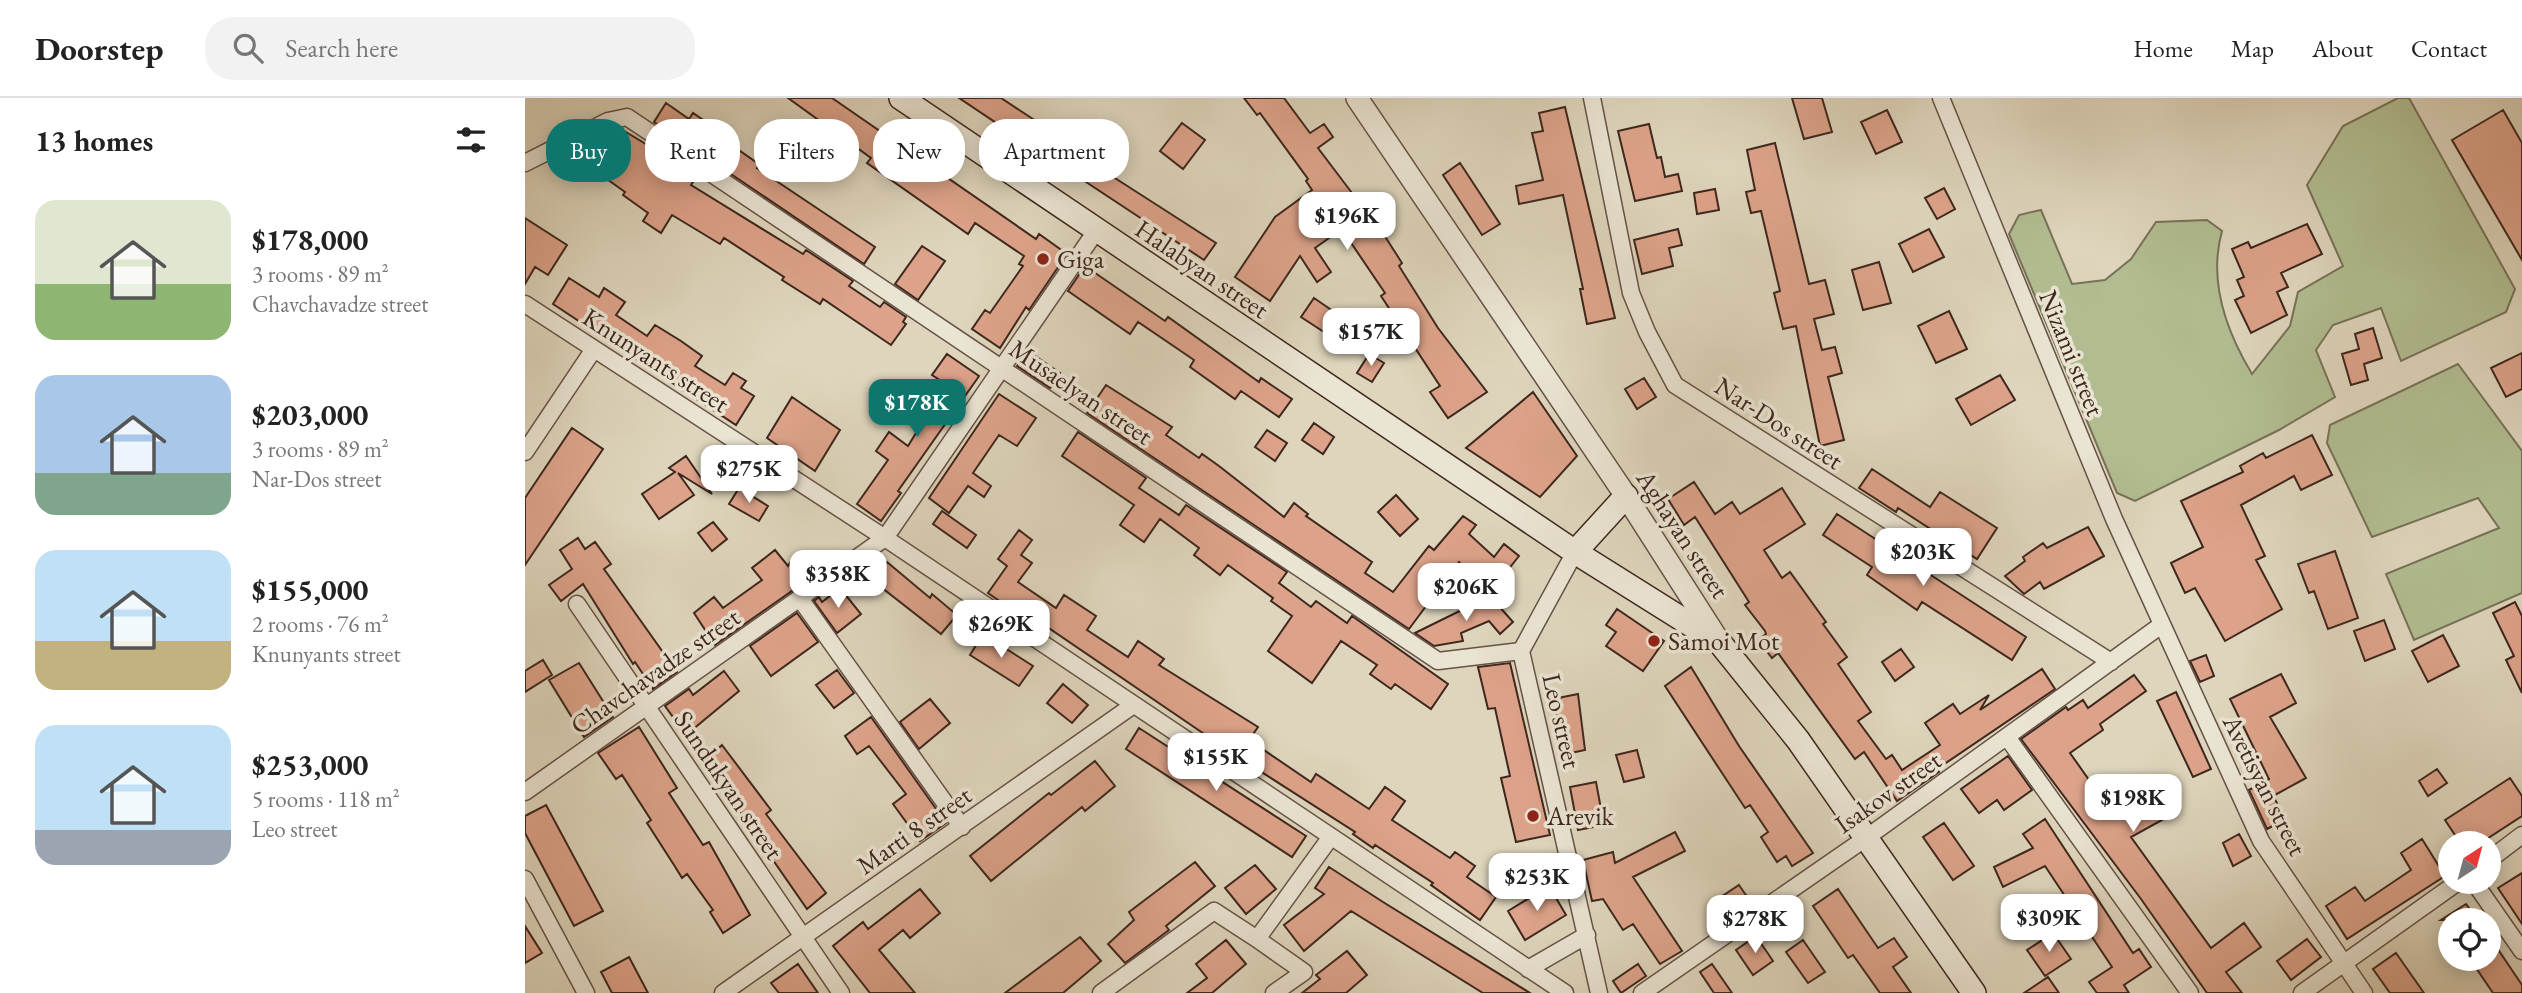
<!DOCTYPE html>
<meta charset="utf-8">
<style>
body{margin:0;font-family:"EB Garamond",serif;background:#f2f2f2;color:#222;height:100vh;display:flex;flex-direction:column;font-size:26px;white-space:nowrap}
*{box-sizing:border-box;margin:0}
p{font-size:23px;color:#767676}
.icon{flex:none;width:38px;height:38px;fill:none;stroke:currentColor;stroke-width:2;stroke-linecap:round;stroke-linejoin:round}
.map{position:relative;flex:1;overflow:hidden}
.drawer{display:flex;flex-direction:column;background:#fff;width:525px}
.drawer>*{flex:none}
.hud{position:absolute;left:21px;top:21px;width:665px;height:63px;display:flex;gap:14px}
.needle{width:46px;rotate:36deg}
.controls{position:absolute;left:1913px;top:733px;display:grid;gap:14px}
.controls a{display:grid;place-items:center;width:63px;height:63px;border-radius:50%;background:#fff;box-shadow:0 4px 18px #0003;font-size:35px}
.price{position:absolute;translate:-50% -60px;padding:0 16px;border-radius:14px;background:#fff;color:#222;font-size:23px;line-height:46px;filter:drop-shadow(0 2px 4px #0008)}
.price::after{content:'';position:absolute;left:50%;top:42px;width:21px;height:16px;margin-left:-10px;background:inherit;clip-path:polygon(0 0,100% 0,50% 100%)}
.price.on{background:#0f766e;color:#fff}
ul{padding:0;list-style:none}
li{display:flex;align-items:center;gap:21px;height:175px;padding:0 35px}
li span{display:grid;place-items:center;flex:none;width:196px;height:140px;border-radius:21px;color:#555}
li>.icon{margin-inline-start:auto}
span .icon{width:84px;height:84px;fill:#fffc;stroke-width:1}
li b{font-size:30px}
h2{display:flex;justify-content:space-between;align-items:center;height:84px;padding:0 35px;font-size:30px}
.tag{padding:0 24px;border-radius:28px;background:#fff;box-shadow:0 4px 18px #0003;font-size:24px;line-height:63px}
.tag.on{background:#0f766e;color:#fff}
header{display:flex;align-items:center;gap:42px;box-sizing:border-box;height:98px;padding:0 35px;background:#fff;border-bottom:2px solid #e0e0e0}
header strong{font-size:33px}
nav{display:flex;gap:38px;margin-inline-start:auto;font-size:24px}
.search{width:490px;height:63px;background:#f2f2f2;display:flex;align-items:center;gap:18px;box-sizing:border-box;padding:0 24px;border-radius:28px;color:#767676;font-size:26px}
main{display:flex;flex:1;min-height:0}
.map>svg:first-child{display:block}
</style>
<header>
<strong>Doorstep</strong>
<div class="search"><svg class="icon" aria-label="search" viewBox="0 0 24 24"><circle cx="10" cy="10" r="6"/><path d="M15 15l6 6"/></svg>Search here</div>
<nav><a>Home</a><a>Map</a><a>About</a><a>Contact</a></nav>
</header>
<main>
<section class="drawer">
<h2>13 homes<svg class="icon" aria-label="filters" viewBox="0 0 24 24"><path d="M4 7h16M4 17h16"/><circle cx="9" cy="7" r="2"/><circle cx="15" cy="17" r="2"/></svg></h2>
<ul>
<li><span style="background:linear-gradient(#dfe7d0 60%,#8fb573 0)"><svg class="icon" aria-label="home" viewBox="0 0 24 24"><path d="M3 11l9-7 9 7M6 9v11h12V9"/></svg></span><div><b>$178,000</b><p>3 rooms · 89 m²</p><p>Chavchavadze street</p></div></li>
<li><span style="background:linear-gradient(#a9c7e8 70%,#7fa58c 0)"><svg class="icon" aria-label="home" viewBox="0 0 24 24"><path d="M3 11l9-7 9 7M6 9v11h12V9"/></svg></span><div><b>$203,000</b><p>3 rooms · 89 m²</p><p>Nar-Dos street</p></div></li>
<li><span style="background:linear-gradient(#bfe0f5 65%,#c2b280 0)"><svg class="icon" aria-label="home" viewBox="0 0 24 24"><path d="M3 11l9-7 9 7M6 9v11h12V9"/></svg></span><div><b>$155,000</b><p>2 rooms · 76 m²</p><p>Knunyants street</p></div></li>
<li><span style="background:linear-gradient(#bfe0f5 75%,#9aa5b1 0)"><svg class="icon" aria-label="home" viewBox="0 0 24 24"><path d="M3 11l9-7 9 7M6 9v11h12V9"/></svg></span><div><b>$253,000</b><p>5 rooms · 118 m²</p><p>Leo street</p></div></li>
</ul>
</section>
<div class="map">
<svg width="1997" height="895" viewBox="0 0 1997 895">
<rect width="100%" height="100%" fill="#ded5bc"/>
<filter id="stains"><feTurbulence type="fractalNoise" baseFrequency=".00286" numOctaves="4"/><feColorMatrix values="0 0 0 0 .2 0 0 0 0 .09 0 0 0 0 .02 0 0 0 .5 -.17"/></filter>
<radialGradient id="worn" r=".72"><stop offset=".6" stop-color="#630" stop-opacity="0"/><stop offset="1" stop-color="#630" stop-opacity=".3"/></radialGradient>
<!-- green -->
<path fill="#b1bd91" stroke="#787258" stroke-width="2" d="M1873,0h11l106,191 -9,23 -105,49 -20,-53 -48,17 -17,25 19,47 -56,33 -144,71 -18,-8 -108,-259 10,-19 22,-5 31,74 33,-4 26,-21 25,-37 51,-2 15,11c-14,50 4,100 30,143l38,-48 8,-34 45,-26 -36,-81 36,-59z
M1933,266l64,87v142l-108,47 -28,-66 113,-46 -21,-30 -106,39 -45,-94 3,-18z"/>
<!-- building -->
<path fill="#dda38a" stroke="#3e271e" stroke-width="2" d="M263,0h44l204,141 3,-5 28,20 -38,56 -3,-3 -26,41 -28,-19 13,-19 5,3 33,-47 -4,-2 5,-8 -49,-33 -7,11 -101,-71 4,-5z
M434,0h42l44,29 3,-3 24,16 -16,23z
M719,0h40l26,35 14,-9 9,13 -15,11 68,90 16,25 -3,3 39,62 49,64 -39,26 -18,-26 10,-6 -59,-90 4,-3 -42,-62h-4l-24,17 16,24 -14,10 -17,-26 -30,45 -35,-24 40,-60 37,-27 -6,-9 2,-2 -48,-66 -3,2z
M1267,0h30l10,34 -28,7z
M141,5l23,16 4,-6 22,15 -2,4 47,33 -3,3 118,79 -11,17 -210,-142z
M1040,9l50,211 -28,6 -7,-35h3l-20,-94 -44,9 -3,-18 27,-6 -11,-47 11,-2 -4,-18z
M1362,12l15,32 -26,12 -15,-32z
M1978,12l19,33v117l-70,-120z
M657,25l23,17 -22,29 -23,-18z
M1124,26l8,34 4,-1 4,20 13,-3 4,17 -47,10 -17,-70z
M96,31l51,31 -4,6 25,16 -2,3 112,69 3,-4 47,31 -4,5 31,21 4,-5 22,15 -3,5 3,2 -15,21 -68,-46 -3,5 -38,-24 2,-3 -60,-39 -4,6 -48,-29 -11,18 -18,-12 5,-8 -25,-18 2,-3 -35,-25 25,-37z
M1250,45l34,141 16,-4 9,34 -20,5 8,31 13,-3 7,26 -14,4 16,63 -24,6 -24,-120 -13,3 -9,-36 6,-2 -19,-80 -10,2 -5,-21 9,-2 -8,-40z
M565,64l126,81 -12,17 -124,-82z
M935,65l40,61 -18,11 -39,-60z
M1419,90l11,21 -18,10 -12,-21z
M1190,91l4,21 -22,4 -3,-21z
M0,120l42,27 -19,30 -13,-8 -10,17z
M1782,126l15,30 -41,19 7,14 -11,5 10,23 -36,18 -16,-33 9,-4 -7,-16 7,-3 -12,-28 16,-7 3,6z
M1153,131l4,16 -13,3 4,18 -31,8 -8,-34z
M1404,131l15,28 -31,15 -14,-28z
M397,148l23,15 -27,39 -23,-16z
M1354,164l12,41 -28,7 -11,-40z
M560,168l80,55 3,-4 91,65 2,-4 31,21 -13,18 -38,-26 -6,8 -45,-32 4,-7 -56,-38 -8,12 -62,-43z
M44,180l30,19 5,-9 21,14 -9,13 31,21 8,-11 26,16 21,15 -7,10 30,19 8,-12 13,8 -5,7 13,8 -18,29 -183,-121z
M789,200l29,20 -13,18 -29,-19z
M1424,213l18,38 -31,14 -18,-37z
M1848,230l9,30 -18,6 4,16 -17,5 -9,-31 17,-5 -4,-15z
M503,253l32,22 -10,15 -33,-22z
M1997,255v36l-16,8 -15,-29z
M422,256l32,22 -2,3 -79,112 3,2 -20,28 -24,-17 31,-44 -12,-9 13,-19 19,14 38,-62 -14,-9z
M844,256l15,9 -12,19 -15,-9z
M1475,277l15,25 -44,25 -15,-26z
M1119,280l12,19 -19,12 -12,-20z
M581,287l66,42 -6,8 33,23 3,-4 17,12 65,51 10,-14 14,11 -2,2 66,46 -7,11 28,19 36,-46 5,4 29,-34 13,9 -7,9 25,23 10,-13 15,12 -31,39 -29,-33 -50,67 -322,-216z
M1008,294l44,64 -37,41 -74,-49z
M474,296l37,24 -19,28 -18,-11 -26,38 18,13 -7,11 -16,-11 -19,27 -20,-15z
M267,299l48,33 -25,41 -48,-33z
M789,325l20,14 -11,17 -21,-14z
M47,330l31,21 -78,116v-67z
M742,332l20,13 -12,18 -20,-14z
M553,334l68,46 -7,10 40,27 7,-10 101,67 -8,11 32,24 5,-6 31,22 5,-7 96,68 -17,25 -36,-25 -4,5 -21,-15 7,-9 -36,-24 -29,42 -44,-32 24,-35 -21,-15 2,-3 -45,-33 -8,10 -26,-20 5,-7 -39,-29 -16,23 -24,-17 14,-20 -72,-49z
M1787,337l20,40 -31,15 -7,-14 -53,29 24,51 -9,4 26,49 -57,32 -30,-53 -10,5 -14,-30 32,-16 -22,-46 62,-29 -3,-6 23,-13 3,5z
M161,358l26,38 -34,-21 16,22 -35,24 -17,-25 33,-22 -6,-4z
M1347,371l58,38 10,-15 57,36 -20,31 -79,-51 -2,4 -37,-24z
M1169,384l21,32 17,-12 8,12 42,-26 23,36 -41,26 18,28 8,-6 36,50 -3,2 24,33 -9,7 33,48 -13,9 28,38 6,-4 10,15 38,-25 -15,-22 28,-19 7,10 29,-19 -9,15 62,-41 13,20 -118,80 2,3 -42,29 -33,-49 -9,7 -77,-106 -6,5 -14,-18 8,-6 -1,-3 -20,-26 4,-3 -54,-85 -11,8 -16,-26z
M214,390l29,18 -9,15 -30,-17z
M871,397l22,24 -18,17 -22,-24z
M417,413l34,24 -9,13 -34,-24z
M1312,416l189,123 -14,23 -90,-58 -5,8 -50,-35 5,-8 -49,-32z
M188,424l14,17 -15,12 -14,-18z
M1563,429l16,29 -60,33 -4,-7 -16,12 -19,-18 20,-15 -2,-4 20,-14 4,5z
M494,432l13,10 -11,15 11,8 -14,19 38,26 8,-13 32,21 -9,14 41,27 10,-16 26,18 -5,6 99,62 -9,13 62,42 5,-8 53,35 16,-22 20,14 -13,19 58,38 5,-6 20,14 -8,11 29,20 -16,23 -49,-35 2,-2 -58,-38 -2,3 -20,-14 2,-2 -117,-75 -226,-154 -4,4 -20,-14 19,-27 -9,-7z
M53,440l7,11 10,-7 16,22 -7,5 73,103 -24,17 -18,-27 -2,2 -50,-80 -22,17 -12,-16 23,-16 -12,-19z
M250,452l13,16 3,-5 15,20 -91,64 -21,-32 20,-16 9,11 39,-28 -10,-12z
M1810,453l23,67 -30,11 -14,-38 -5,2 -11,-29z
M362,464l43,36 2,-4 25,21 -16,19 -69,-54z
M315,490l21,26 -24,19 -23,-32 5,-4 3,5z
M965,498l23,26 -13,12 -11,-13 -28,12 2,8 -29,5 -19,-13z
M1990,504l7,14v77l-16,-33 8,-4 -21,-43z
M1092,511l47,32 -21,30 -37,-25 10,-14 -10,-7z
M272,515l21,29 -47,34 -21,-30z
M1859,522l11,29 -30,12 -11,-30z
M458,536l50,32 -14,20 -49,-31z
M1918,537l16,31 -31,16 -16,-31z
M1376,551l13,18 -19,14 -13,-19z
M1681,557l8,21 -14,6 -10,-21z
M18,562l9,15 -27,17v-21z
M54,565l34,54 -29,20 -35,-57z
M985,565l40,172 -34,7 -15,-64 9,-2 -15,-68 -7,1 -10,-42z
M1166,569l48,79 74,107 -21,13 -6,-10 -9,6 -16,-25 7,-5 -18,-27 -5,3 -80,-122z
M312,572l17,23 -20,15 -18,-23z
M199,573l15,20 -53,44 -21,-29 24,-17 4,6z
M1756,576l15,29 -26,14 36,61 -33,18 13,23 -19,10 -18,-39 20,-11 -39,-80z
M1609,577l12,16 -46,33 3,6 -33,23 41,58 53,-30 16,29 -49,27 80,111 33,-25 17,24 -35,25 16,21h-35l-66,-94 -120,-160 45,-32 2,3 15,-10 5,8z
M538,586l25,21 -16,18 -25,-20z
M1651,594l35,77 -18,8 -36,-76z
M1053,596l7,56 -19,4 -13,-55z
M405,601l20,24 -31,26 -19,-27z
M346,619l75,106 -26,18 -27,-37 13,-10 -37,-48 -12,8 -12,-18z
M114,629l38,61 -8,5 34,52 6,-3 41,73 -27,18 -13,-21 3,-2 -26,-36 -5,4 -8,-13 -27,-42 4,-3 -29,-45 -6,4 -18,-26z
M614,630l167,108 -14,21 -166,-108z
M197,647l49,65 -5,4 60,79 -19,16 -103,-148z
M1112,652l7,27 -20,5 -8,-27z
M1483,658l24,34 -28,20 -7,-10 -18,13 -18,-24z
M570,663l20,25 -30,25 -3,-4 -91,74 -21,-25 79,-63 2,2z
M1912,671l10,14 -19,13 -9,-15z
M1985,680l12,18v20l-43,28h-18l-16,-24z
M1071,684l8,43 -26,5 -8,-43z
M21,707l57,106 -29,15 -49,-93v-17z
M1520,721l88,134 6,-4 12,18 -27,18 5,8h-32l-8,-11 23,-15 -67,-101 -42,21 -9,-20 39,-19 -10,-14z
M1419,725l30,43 -21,14 -30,-43z
M1150,734l10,19 -52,26 49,74 -22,13 -27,-40 -10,6 -20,-31 -11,2 -9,-41 30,-8 2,11z
M1714,736l12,22 -18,10 -10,-23z
M1897,741l23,37 -98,63 -21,-33 29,-19 10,14 46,-31 -10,-17z
M670,764l20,24 -49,40 3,4 -44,33 -17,-19 26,-24 -5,-8z
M730,767l21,24 -30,25 -21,-26z
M804,769l54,35 147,91h-47l-132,-82 -47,40 -20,-26 40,-31 -9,-6z
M1997,775v51l-24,-36z
M1214,787l13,19 -24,16 -13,-19z
M1024,788l17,29 -41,25 -17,-29z
M395,791l20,24 -30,25 -7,-8 -24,20 36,43h-45l-37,-47 30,-24 5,7z
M1313,791l40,59 16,-10 13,19 -14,10 18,26h-31l-27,-38 -5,3 -35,-52z
M1941,806l12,16h-37z
M0,828l17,27 -17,10z
M1528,835l18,26 -26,17 -18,-26z
M1231,838l17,25 -20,14 -17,-25z
M1964,838l33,49v8h-29l-23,-34h19z
M555,839l21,24 -38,32h-58z
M1782,841l14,18 -30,23 -14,-19z
M701,842l20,24 -34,29h-25l20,-15 -11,-14z
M1278,842l22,32 -17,11 -22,-31z
M822,853l20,24 -21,18h-44l18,-14 -4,-4z
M1871,855l28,40h-34l-17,-24z
M104,859l19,36h-36l-11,-21z
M273,866l20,29h-39l-8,-10z
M1113,866l8,12 -25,17 -8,-12z
M1187,866l20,29h-18l-14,-21z
M1523,879l11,16h-35z"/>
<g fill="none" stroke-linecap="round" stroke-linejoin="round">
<defs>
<path id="minor" d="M1067,0l39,195 16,39 28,53 436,277
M1416,0l173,421 147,322 103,152
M0,65l83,-42 19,-4 811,544 83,-10
M0,206l360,234 680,455
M0,354l69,-103
M1050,454l-54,99 78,342
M276,502l161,227
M52,506l264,389
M1482,639l183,256
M0,694l360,-254 211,-307
M1964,762l33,-25
M0,781l61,114
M1949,784l48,69
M1003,871l59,-34
M198,895l409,-287
M576,895l113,-82 43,28
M749,895l30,-21 -47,-33 73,-101
M1117,895l224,-155 294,-212
M1777,895l156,-111"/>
<path id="tertiary" d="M832,0l269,398 94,147"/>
<path id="secondary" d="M376,0l674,454 145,91 78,97 176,253
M1050,454l51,-56"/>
</defs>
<!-- minor casing -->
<use href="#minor" stroke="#665246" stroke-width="19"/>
<!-- tertiary casing -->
<use href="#tertiary" stroke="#665246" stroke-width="24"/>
<!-- secondary casing -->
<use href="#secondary" stroke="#3e271e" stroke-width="26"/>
<!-- minor -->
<use href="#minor" stroke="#eae4d3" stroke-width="16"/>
<!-- tertiary -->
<use href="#tertiary" stroke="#eae4d3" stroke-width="21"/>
<!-- secondary -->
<use href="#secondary" stroke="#eae4d3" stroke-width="23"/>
</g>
<!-- markers -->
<g fill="#8f2418" stroke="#eae4d3" stroke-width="2.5">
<circle cx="518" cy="161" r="7"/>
<circle cx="1129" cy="543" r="7"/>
<circle cx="1008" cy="718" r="7"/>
</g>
<g text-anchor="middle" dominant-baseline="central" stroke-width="7" stroke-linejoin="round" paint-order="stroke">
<!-- poi labels -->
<g font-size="26" fill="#3e271e" stroke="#eae4d3" text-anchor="start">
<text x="532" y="161">Giga</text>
<text x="1143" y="543">Samoi Mot</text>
<text x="1022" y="718">Arevik</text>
</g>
<!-- street labels -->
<g font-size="26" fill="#3e271e" stroke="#eae4d3">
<text transform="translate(677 171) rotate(34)">Halabyan street</text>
<text transform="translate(1547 255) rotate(68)">Nizami street</text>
<text transform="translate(131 262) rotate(33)">Knunyants street</text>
<text transform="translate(556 294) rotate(34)">Musaelyan street</text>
<text transform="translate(1254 325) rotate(33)">Nar-Dos street</text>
<text transform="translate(1158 436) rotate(57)">Aghayan street</text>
<text transform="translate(130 573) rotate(-35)">Chavchavadze street</text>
<text transform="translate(1037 623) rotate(77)">Leo street</text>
<text transform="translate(204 687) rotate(56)">Sundukyan street</text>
<text transform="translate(1740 687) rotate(63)">Avetisyan street</text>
<text transform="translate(1363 694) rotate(-35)">Isakov street</text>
<text transform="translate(389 732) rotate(-35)">Marti 8 street</text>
</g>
</g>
<rect width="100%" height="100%" filter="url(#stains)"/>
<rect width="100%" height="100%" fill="url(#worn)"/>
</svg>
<div class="controls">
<a><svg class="needle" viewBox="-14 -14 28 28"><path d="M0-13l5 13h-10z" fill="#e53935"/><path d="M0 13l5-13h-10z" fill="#767676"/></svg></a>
<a><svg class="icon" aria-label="locate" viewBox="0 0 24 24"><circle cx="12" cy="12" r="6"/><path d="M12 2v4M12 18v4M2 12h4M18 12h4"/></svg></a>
</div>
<b class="price" style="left:822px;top:154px">$196K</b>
<b class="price" style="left:846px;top:270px">$157K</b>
<b class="price on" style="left:392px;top:341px">$178K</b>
<b class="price" style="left:224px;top:407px">$275K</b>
<b class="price" style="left:1398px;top:490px">$203K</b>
<b class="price" style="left:313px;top:512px">$358K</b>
<b class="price" style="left:941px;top:525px">$206K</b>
<b class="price" style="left:476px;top:562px">$269K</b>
<b class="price" style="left:691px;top:695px">$155K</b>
<b class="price" style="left:1608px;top:736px">$198K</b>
<b class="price" style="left:1012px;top:815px">$253K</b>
<b class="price" style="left:1524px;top:856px">$309K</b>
<b class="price" style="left:1230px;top:857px">$278K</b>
<div class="hud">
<a class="tag on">Buy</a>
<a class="tag">Rent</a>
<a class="tag">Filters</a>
<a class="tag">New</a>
<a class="tag">Apartment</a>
</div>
</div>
</main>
